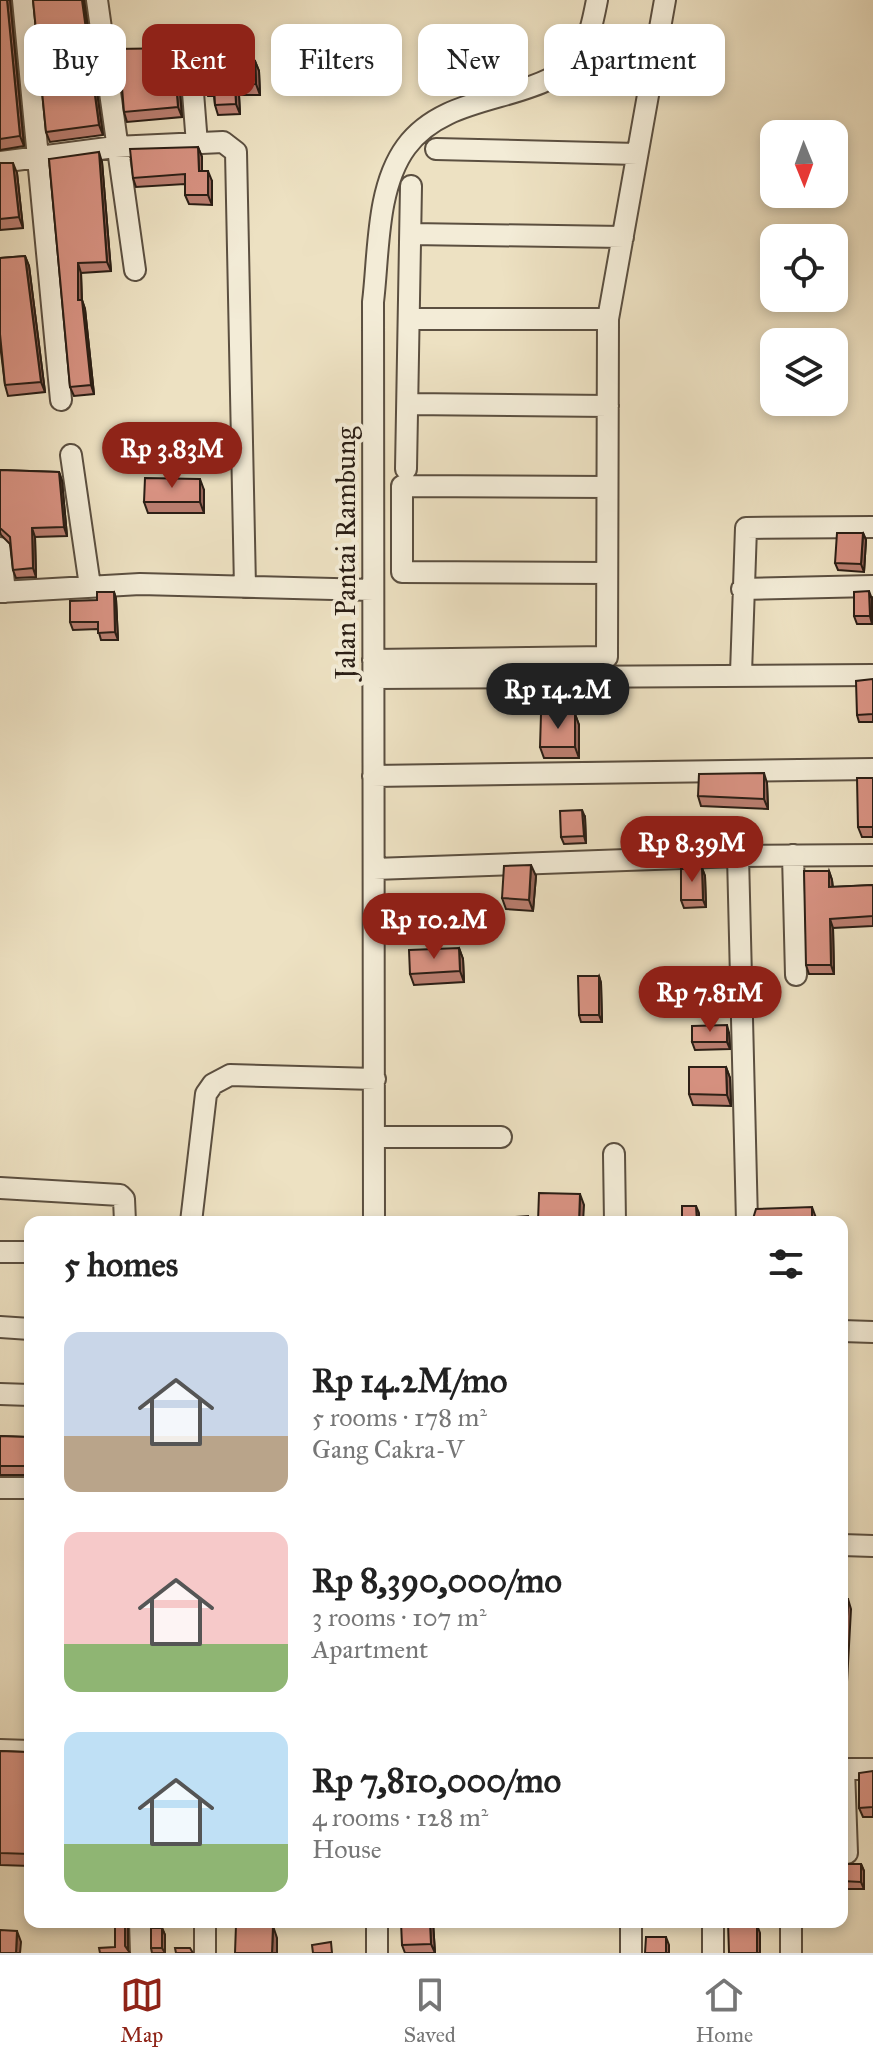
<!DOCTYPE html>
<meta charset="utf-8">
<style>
body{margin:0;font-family:"IM FELL Great Primer",serif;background:#f2f2f2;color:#222;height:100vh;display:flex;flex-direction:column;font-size:30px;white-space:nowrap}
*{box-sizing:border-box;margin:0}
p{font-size:26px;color:#767676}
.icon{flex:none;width:44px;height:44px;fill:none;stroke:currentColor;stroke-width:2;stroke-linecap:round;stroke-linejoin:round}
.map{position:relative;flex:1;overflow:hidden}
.drawer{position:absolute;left:24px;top:1216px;width:824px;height:712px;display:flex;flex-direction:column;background:#fff;border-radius:16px;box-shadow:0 4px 12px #0003}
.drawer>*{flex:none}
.guide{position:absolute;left:24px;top:24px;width:826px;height:72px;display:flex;gap:16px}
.needle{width:52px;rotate:179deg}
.fabs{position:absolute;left:760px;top:120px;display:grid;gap:16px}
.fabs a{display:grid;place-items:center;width:88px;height:88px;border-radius:16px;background:#fff;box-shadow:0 4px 12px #0003;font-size:40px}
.price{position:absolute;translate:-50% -68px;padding:0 18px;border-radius:28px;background:#8f2418;color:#fff;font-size:26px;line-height:52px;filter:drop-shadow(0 2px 4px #0008)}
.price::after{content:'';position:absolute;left:50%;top:48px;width:24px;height:18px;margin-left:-12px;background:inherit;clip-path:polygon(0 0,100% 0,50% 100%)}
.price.selected{background:#222;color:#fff}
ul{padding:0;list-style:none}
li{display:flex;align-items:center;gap:24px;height:200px;padding:0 40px}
li span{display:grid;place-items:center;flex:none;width:224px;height:160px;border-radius:16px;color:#555}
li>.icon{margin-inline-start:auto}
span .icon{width:96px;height:96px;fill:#fffc;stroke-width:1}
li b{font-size:34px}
h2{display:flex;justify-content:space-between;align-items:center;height:96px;padding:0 40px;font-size:34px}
.pill{padding:0 28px;border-radius:16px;background:#fff;box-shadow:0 4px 12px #0003;font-size:28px;line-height:72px}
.pill.selected{background:#8f2418;color:#fff}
.dock{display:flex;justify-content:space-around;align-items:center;height:112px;border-top:2px solid #e0e0e0;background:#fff;font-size:22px;color:#767676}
.dock a{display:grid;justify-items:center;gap:4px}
.dock .selected{color:#8f2418}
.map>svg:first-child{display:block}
</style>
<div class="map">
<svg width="873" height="1953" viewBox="0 0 873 1953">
<rect width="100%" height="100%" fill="#ede1c2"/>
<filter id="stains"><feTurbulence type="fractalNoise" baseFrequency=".0025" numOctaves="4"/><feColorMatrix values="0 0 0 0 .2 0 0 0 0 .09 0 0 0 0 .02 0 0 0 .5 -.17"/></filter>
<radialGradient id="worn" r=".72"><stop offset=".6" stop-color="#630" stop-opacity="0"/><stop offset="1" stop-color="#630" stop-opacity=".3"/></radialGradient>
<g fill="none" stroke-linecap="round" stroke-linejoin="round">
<defs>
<path id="minor" d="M23,0l38,400
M97,0l38,270
M191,67l6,77
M436,149l201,5
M0,162l115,-15 108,-5 13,10 9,435
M411,234l212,3
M409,319h199
M408,404l200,2
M71,455l19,131
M406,469l5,-283
M0,548l5,44
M607,573l-205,-1v-86l205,1
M742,589l131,-3
M0,592l140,-8 233,6
M373,660l234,-3 1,-338 57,-319
M741,673l5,-145 127,-1
M373,678l500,-3
M373,776l500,-7
M793,855l3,120
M738,856l9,366
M374,869l364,-13 135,-1
M374,1137h127
M614,1154l1,68
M0,1188l120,7 4,4 1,23
M191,1222l15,-128 7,-10 17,-9 145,4
M374,1222l-1,-920c6,-49 3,-114 33,-155 45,-62 146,-40 178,-100 7,-14 10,-32 13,-47
M0,1252h30
M0,1327l30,2
M842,1331l31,1
M0,1394l30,1
M0,1488h30
M842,1545l31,1
M0,1750l30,1
M842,1769h31
M844,1769l3,84
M140,1922l1,31
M205,1953v-31
M377,1953v-31
M631,1953v-31
M713,1953v-31
M791,1953v-31"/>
</defs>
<!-- minor casing -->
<use href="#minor" stroke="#5b4f40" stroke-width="24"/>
<!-- minor -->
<use href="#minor" stroke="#f3ecd7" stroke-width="20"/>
</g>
<!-- wall -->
<path fill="#ba7e70" stroke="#2a1e15" stroke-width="2" d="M0,0h10l14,146 -24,4z
M33,0h51l19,135 -53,7 -4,-10z
M182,58l-4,10 4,49 -55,5 -3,-10 -2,-27 -4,-10z
M255,61l4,10 1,24h-21l1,19 -22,1 -3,-10 -1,-9h-6l-3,-10z
M198,147l4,10v14l10,10v24l-23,-1 -4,-9v-11l-49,3 -3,-9z
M49,159l53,3 9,109 -30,2 1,27 3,9 9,85 -20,2 -4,-9z
M0,163l17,10 6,55 -23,2z
M25,256l4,10 16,126 -37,4 -3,-11 -5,-41v-86z
M0,470l59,2 3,9 5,55 -32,1 1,40 -20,1 -3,-8 -3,-26 -9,-9 -1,-3z
M204,490v23h-56l-4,-11z
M863,533l3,7 -2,32 -26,-2 -3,-7z
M114,592l2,7 2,41h-17l-3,-11 -25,1 -3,-8 27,-22z
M872,599v25h-15l-3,-8z
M873,679v43h-14l-2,-7z
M575,714l4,11v33h-35l-4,-11z
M873,778v59h-11l-4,-10z
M767,783l1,26 -67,-3 -3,-10z
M585,817l1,26 -22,1 -3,-7z
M702,868l3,8 1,31 -22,1 -3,-8z
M829,871l3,9 1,7 40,-2v41l-40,2 1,46h-25l-3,-9z
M536,876l-3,35 -27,-2 -4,-11z
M459,948l4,11 1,23 -50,3 -4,-11z
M599,976l2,7 1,39h-21l-2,-7z
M729,1033l1,16 -35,1 -3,-8z
M726,1067l4,11 1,28 -38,-1 -4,-11z
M0,1436l27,1 3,38h-30z
M842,1550l5,8v20l-5,-1z
M30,1749v117l-30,-1v-114l26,1z
M873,1771v46h-10l-4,-9z
M842,1864h19l3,7v18h-22z
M433,1922l2,31h-30l-3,-8z
M162,1928l3,7v18h-13l-1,-5z"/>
<!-- shaded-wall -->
<path fill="#97665b" stroke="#2a1e15" stroke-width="2" d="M7,0h3l14,146 -4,-10z
M82,0h2l19,135 -4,-10z
M179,48l3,10 -4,10 4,49 -4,-10 -4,-49z
M255,61l4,10 1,24 -4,-11z
M235,85l4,10 1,19 -4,-10z
M198,147l4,10v24l-3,-10z
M99,152l3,10 9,109 -4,-9z
M13,163l4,10 6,55 -4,-11z
M208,171l4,10v24l-4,-10z
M25,256l4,10 16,126 -4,-10z
M78,263l3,10 1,36 -4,-9z
M82,300l3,9 9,85 -3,-9z
M59,472l3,9 5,55 -3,-9z
M200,479l4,11v23l-4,-11z
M32,528l3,9 1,40 -3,-9z
M863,533l3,7 -2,32 -3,-8z
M869,591l3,8v25l-2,-8z
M114,592l2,7 2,41 -3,-8z
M575,714l4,11v33l-4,-11z
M764,773l3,10 1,26 -4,-10z
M582,810l3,7 1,26 -2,-7z
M531,865l5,11 -3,35 -4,-11z
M702,868l3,8 1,31 -3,-7z
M829,871l3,9 1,16 -4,-9z
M830,919l3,9 1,46 -3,-9z
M459,948l4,11 1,23 -4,-11z
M599,976l2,7 1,39 -3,-7z
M727,1025l2,8 1,16 -3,-7z
M726,1067l4,11 1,28 -4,-11z
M580,1194l4,11 -1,17h-4z
M696,1206l3,7v9h-2z
M812,1207l4,11v4h-4z
M27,1437l3,9v29l-4,-9z
M844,1551l3,7v20l-3,-8z
M848,1599l3,10 -6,109 -3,-9v-7z
M861,1864l3,7v18l-3,-7z
M125,1922h3v31l-3,-7z
M430,1922h3l2,31 -4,-9z
M757,1925l3,8v20h-3z
M273,1926l4,12v15h-5z
M162,1928l3,7v18l-3,-5z
M17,1931l4,11 -1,11h-4z
M666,1937l3,8v8h-3z"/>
<!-- building -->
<path fill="#d89282" stroke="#2a1e15" stroke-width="2" d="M0,0h7l13,136 -20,3z
M33,0h49l17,125 -53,7z
M179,48l-5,10 4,49 -54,5 -3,-37h-3l-3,-26z
M255,61l1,23 -21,1 1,19 -21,1 -1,-19h-9l-1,-24z
M198,147l1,24h9v24h-23v-21l-52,4 -3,-29z
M99,152l8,110 -29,1v37h4l9,85 -21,2 -21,-228z
M0,163h13l6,54 -19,2z
M25,256l16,126 -36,3 -5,-51v-76z
M0,470l59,2 5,55 -32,1 1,40 -20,2 -3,-33 -10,-9z
M145,478l55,1v23h-56z
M837,533h26l-2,31 -26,-1z
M869,591l1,25h-16v-24z
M97,592h17l1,40 -17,1v-11h-28v-21l27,-1z
M873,679v35l-16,1 -1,-34z
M541,714h34v33h-35z
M764,773v26l-66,-3 1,-22z
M857,778h16v49h-15z
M582,810l2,26 -23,1 -1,-26z
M531,865l-2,35 -27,-2 2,-32z
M702,868l1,32h-22v-31z
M804,871h25v16l44,-2v31l-43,3 1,46h-25z
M459,948l1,23 -50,3 -1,-24z
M578,976h21v39h-20z
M727,1025v17h-35v-16z
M689,1067h37l1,28 -38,-1z
M539,1193l41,1 -1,28h-41z
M682,1206h14l1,16h-15z
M812,1207v15h-60l4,-13z
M528,1216v6h-27v-4z
M0,1436l27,1 -1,29h-26z
M842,1550l2,1v19h-2z
M842,1599h6l-6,103z
M30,1749v105l-30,-1v-102l26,1z
M873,1771v36l-14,1v-35z
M842,1864h19v18l-19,-1z
M115,1922h10v24l5,7h-30l-1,-5 16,-1z
M401,1922h29l1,22 -29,1z
M728,1922h24l1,3h4v28h-28z
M236,1925l37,1 -1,27h-37z
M151,1928h11v20h-11z
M0,1930l17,1 -1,22h-16z
M646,1937h20v16h-21z
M331,1942l1,11h-19l-1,-8z
M175,1948h15l3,5h-17z"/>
<g text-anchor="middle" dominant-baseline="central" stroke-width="8" stroke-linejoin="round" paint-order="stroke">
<!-- street labels -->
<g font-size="28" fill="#2a1e15" stroke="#f3ecd7">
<text transform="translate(345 553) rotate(-90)">Jalan Pantai Rambung</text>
</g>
</g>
<rect width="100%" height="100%" filter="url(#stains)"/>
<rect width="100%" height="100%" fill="url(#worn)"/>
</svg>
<div class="fabs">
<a><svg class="needle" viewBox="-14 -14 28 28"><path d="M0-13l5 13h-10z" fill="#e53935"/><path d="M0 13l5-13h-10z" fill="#767676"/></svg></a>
<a><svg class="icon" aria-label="locate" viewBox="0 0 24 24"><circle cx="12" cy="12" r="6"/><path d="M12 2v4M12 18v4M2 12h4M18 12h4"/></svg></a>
<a><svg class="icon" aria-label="layers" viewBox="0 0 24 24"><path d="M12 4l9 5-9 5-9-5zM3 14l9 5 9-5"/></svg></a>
</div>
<b class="price" style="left:172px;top:490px">Rp 3.83M</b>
<b class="price selected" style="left:558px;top:731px">Rp 14.2M</b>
<b class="price" style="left:692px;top:884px">Rp 8.39M</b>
<b class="price" style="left:434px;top:961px">Rp 10.2M</b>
<b class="price" style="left:710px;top:1034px">Rp 7.81M</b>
<div class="guide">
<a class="pill">Buy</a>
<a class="pill selected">Rent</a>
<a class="pill">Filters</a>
<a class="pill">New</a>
<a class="pill">Apartment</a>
</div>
<section class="drawer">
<h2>5 homes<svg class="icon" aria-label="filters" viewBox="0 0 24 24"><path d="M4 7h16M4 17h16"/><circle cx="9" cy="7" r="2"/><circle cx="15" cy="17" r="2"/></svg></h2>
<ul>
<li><span style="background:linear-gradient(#c9d6e8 65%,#b9a48a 0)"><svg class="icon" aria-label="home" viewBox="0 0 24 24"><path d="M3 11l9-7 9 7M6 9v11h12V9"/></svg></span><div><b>Rp 14.2M/mo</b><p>5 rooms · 178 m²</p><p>Gang Cakra-V</p></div></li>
<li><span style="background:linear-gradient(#f6c9c9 70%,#8fb573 0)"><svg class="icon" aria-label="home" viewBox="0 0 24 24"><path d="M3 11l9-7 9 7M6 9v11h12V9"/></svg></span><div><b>Rp 8,390,000/mo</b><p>3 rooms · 107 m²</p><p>Apartment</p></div></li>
<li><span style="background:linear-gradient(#bfe0f5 70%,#8fb573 0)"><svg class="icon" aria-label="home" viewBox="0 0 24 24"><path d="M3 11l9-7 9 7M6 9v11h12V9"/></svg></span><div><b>Rp 7,810,000/mo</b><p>4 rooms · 128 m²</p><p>House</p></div></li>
</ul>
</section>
</div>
<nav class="dock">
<a class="selected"><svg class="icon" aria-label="map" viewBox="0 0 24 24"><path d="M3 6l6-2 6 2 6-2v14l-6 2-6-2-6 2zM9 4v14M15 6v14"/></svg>Map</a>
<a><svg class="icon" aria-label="saved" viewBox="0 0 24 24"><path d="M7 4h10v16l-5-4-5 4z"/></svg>Saved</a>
<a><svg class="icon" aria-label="home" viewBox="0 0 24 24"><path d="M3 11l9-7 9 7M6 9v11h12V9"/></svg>Home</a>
</nav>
